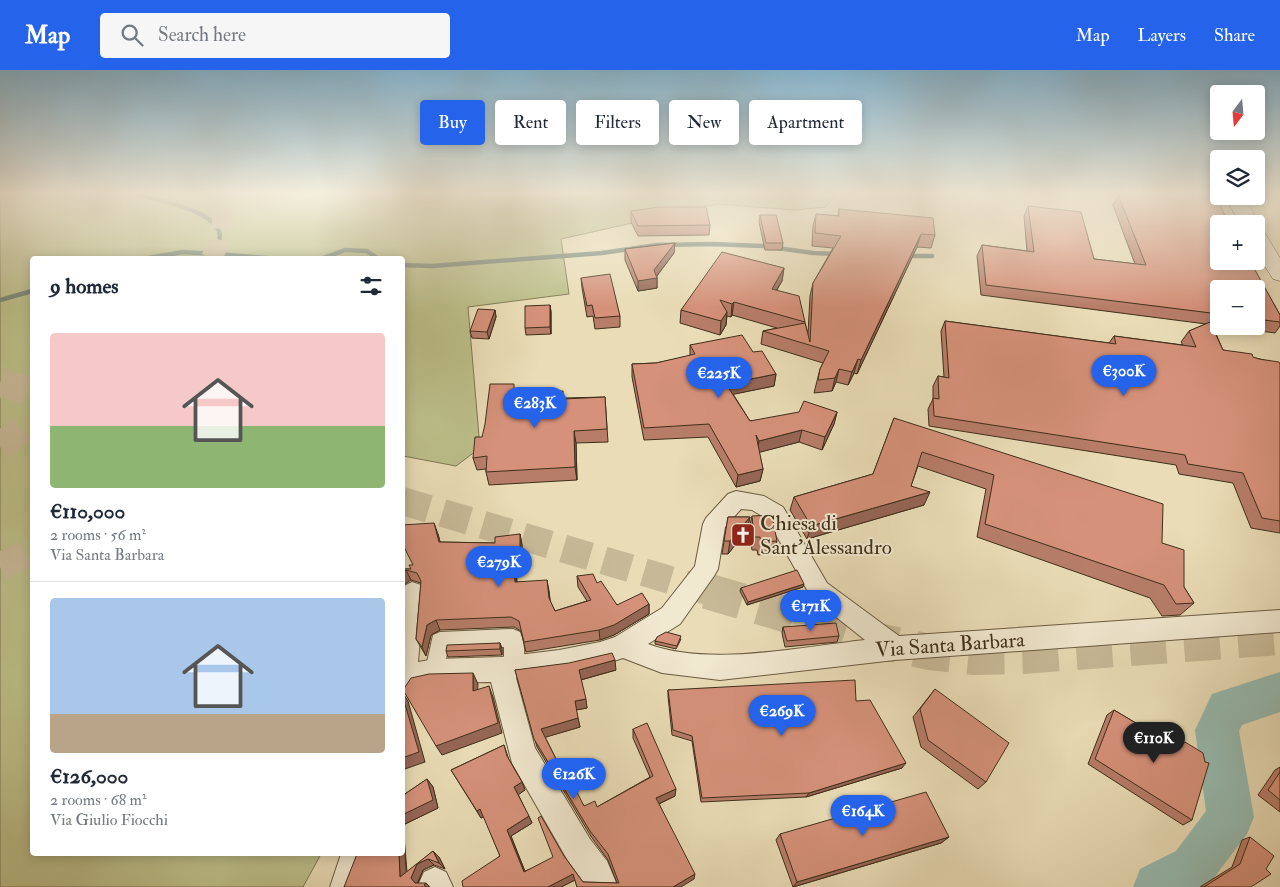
<!DOCTYPE html>
<meta charset="utf-8">
<style>
body{margin:0;font-family:"IM FELL Double Pica",serif;background:#f6f6f7;color:#1f2937;height:100vh;display:flex;flex-direction:column;font-size:19px;white-space:nowrap}
*{box-sizing:border-box;margin:0}
p{font-size:16px;color:#747a83}
.icon{flex:none;width:28px;height:28px;fill:none;stroke:currentColor;stroke-width:2;stroke-linecap:round;stroke-linejoin:round}
.map{position:relative;flex:1;overflow:hidden}
.sheet{position:absolute;left:30px;top:186px;width:375px;height:600px;display:flex;flex-direction:column;background:#fff;border-radius:5px;box-shadow:0 2px 12px #0003}
.sheet>*{flex:none}
.guide{position:absolute;left:420px;top:30px;width:475px;height:45px;display:flex;gap:10px}
.needle{width:32px;rotate:196deg}
.controls{position:absolute;left:1210px;top:15px;display:grid;gap:10px}
.controls a{display:grid;place-items:center;width:55px;height:55px;border-radius:5px;background:#fff;box-shadow:0 2px 12px #0003;font-size:25px}
.price{position:absolute;translate:-50% -42px;padding:0 11px;border-radius:18px;background:#2563eb;color:#fff;font-size:16px;line-height:32px;filter:drop-shadow(0 1px 2px #0008)}
.price::after{content:'';position:absolute;left:50%;top:30px;width:15px;height:11px;margin-left:-8px;background:inherit;clip-path:polygon(0 0,100% 0,50% 100%)}
.price.on{background:#222;color:#fff}
ul{padding:0;list-style:none}
li{display:grid;align-content:center;gap:10px;height:265px;padding:0 20px}
li+li{border-top:1px solid #e0e1e3}
li span{display:grid;place-items:center;height:155px;border-radius:5px;color:#555}
li>.icon{margin-inline-start:auto}
span .icon{width:90px;height:90px;fill:#fffc;stroke-width:1}
li b{font-size:21px}
h2{display:flex;justify-content:space-between;align-items:center;height:60px;padding:0 20px;font-size:21px}
.pill{padding:0 18px;border-radius:5px;background:#fff;box-shadow:0 2px 12px #0003;font-size:18px;line-height:45px}
.pill.on{background:#2563eb;color:#fff}
header{display:flex;align-items:center;gap:30px;box-sizing:border-box;height:70px;padding:0 25px;background:#2563eb;color:#fff}
header strong{font-size:24px}
nav{display:flex;gap:28px;margin-inline-start:auto;font-size:18px}
.search{width:350px;height:45px;background:#f6f6f7;display:flex;align-items:center;gap:12px;box-sizing:border-box;padding:0 18px;border-radius:5px;color:#747a83;font-size:19px}
.map>svg:first-child{display:block}
</style>
<header>
<strong>Map</strong>
<div class="search"><svg class="icon" aria-label="search" viewBox="0 0 24 24"><circle cx="10" cy="10" r="6"/><path d="M15 15l6 6"/></svg>Search here</div>
<nav><a>Map</a><a>Layers</a><a>Share</a></nav>
</header>
<div class="map">
<svg width="1280" height="817" viewBox="0 0 1280 817">
<rect width="100%" height="100%" fill="#e9dcb6"/>
<filter id="stains"><feTurbulence type="fractalNoise" baseFrequency=".004" numOctaves="4"/><feColorMatrix values="0 0 0 0 .2 0 0 0 0 .09 0 0 0 0 .02 0 0 0 .5 -.17"/></filter>
<radialGradient id="worn" r=".72"><stop offset=".6" stop-color="#630" stop-opacity="0"/><stop offset="1" stop-color="#630" stop-opacity=".3"/></radialGradient>
<!-- green -->
<path fill="#bcbf8a" stroke="#7e7752" d="M0,123h838l-12,14 -31,3 -78,-6 -156,35 8,55 -101,13 12,141 -24,18 -53,-10 -1,-197h-370v595h289l-18,33h-303z"/>
<g fill="none" stroke-linecap="round" stroke-linejoin="round">
<!-- stream -->
<path stroke="#748374" stroke-width="4.5" d="M135,123c21,7 75,16 84,38 3,7 -2,16 -3,23l63,5 44,-1 22,-8 22,1 11,8
M905,186h27
M142,189l41,-7 33,2
M402,195l30,1 170,-13 55,-8 55,-1 51,2 50,7 23,1
M0,230l32,-9"/>
<!-- river -->
<path fill="#97bbb0" fill-rule="evenodd" d="M1280,602v40l-38,13 -3,6 15,86 -7,17 -40,53h-74l7,-18 36,-18 30,-40 -11,-81 17,-36z"/>
<!-- trunk-tunnel-far2 -->
<path stroke="#c7b997" stroke-width="21" stroke-dasharray="21 11" stroke-linecap="butt" d="M211,189c12,-22 17,-44 3,-66"/>
<!-- trunk-tunnel-far1 -->
<path stroke="#c7b997" stroke-width="28" stroke-dasharray="28 14" stroke-linecap="butt" d="M0,313l32,9
M0,377l32,-27
M402,431l309,91
M0,497l32,-16"/>
<!-- trunk-tunnel -->
<path stroke="#c7b997" stroke-width="36" stroke-dasharray="36 18" stroke-linecap="butt" d="M707,521l165,49 58,12 44,5 49,-1 257,-19"/>
<defs>
<path id="pedestrian" d="M513,559l7,3c5,11 6,29 1,41l-7,2 -7,-2 -3,-7v-19l-56,2 -6,29 -7,2 -7,-2 -3,-7 8,-36 7,-3z
M341,784h24l-11,33h-24z"/>
<path id="minor" d="M736,421l28,5 19,11 44,76 72,53 381,-26v22l-385,28 -175,20 -58,-7 -39,-15c-35,12 -70,17 -107,20l19,70 55,91 17,22 11,26h-32l-18,-26 -56,-98 -21,-81 -56,1 -33,7v-103l10,-5 9,3 3,7 -6,70 17,-3 66,-2 58,-7 41,-8 15,-5 47,-29 33,-42 8,-42 3,-6 22,-24zM741,439l11,1 15,9 44,78 54,43c-65,7 -156,27 -217,4l32,-20 34,-48 4,-7 7,-42z
M435,797l11,5 7,15h-32l-2,-4 5,-11z"/>
<path id="secondary" d="M1225,126h18l17,28 -4,4 7,2 17,28v23l-7,-2 -17,-27v-28h-16z"/>
</defs>
<!-- pedestrian casing -->
<use href="#pedestrian" stroke="#6a5a40" stroke-width="2"/>
<!-- minor casing -->
<use href="#minor" stroke="#6a5a40" stroke-width="2"/>
<!-- secondary casing -->
<use href="#secondary" stroke="#3f2f19" stroke-width="1"/>
<!-- pedestrian -->
<use href="#pedestrian" fill="#f1e8d0" fill-rule="evenodd"/>
<!-- minor -->
<use href="#minor" fill="#f1e8d0" fill-rule="evenodd"/>
<!-- secondary -->
<use href="#secondary" fill="#f1e8d0" fill-rule="evenodd"/>
</g>
<!-- wall -->
<path fill="#b77d69" stroke="#3f2f19" d="M1120,123h94l15,31 51,91v11l-5,7 -50,-7h31v-37h-37v36h-7l11,25 57,14v169l-29,-5 -18,-45 -54,-9 -3,-9 -247,-39 -1,-17 5,-10v-13l5,-10 6,1 -3,-46 4,-10 164,22 5,-7 69,9 -2,-3 8,-11 17,-7 -225,-29 -4,-39 5,-11 45,6 -3,-35 4,-10 66,53 41,5 -22,-59z
M839,139l96,26 -4,13 -14,-1 -60,127 -3,-1 -6,12 -12,-3 -4,9 -18,2 6,-24 3,-6 -62,-19 2,-13 14,-3 -45,-13 -1,2 -4,-1 -1,9 -6,10 -40,-12 1,-13 103,-42 -2,13 -5,9 28,32v1l3,11 2,-38 3,-13 20,-35 -21,-2 1,-20 3,-12 22,2z
M631,141l79,14 -1,10 -71,1 -7,-14z
M760,145l23,28 -1,7h-17l-6,-28z
M675,173l-1,10 -17,23v12l-19,3 -13,-31v-11z
M581,208l39,38v11l-25,2 -2,-13 -6,1 -5,-29z
M550,235l1,7v22l-25,1 -1,-7z
M495,240l1,7 -7,22 -17,-1 -2,-7z
M690,275l63,7 23,22 -2,12 -41,8 17,27 87,-9 -3,12 -12,26 -23,-8 -40,10 4,17 -3,12 -24,6 -28,-50 -64,3 -12,-63v-13l24,-1 34,-7z
M516,323l48,5 41,-1 3,45 -32,1 1,37 -88,5 -3,-13v-3l-9,1 -4,-12 9,-21z
M894,348l268,125 22,44 10,16 -14,12 -18,1 -12,-18 -173,-61 9,-48 -68,-23 -7,20 13,19 -117,34 -17,-29 4,-13 79,-23z
M752,446l25,25 -3,12 -16,2 -1,-5h-5l-3,-21z
M728,447h22l-3,13 -19,24h-6z
M438,464l2,8 55,1 25,-9 2,11 1,18 -7,1 1,18 32,9 1,10 5,10 32,-10 -9,-14 -1,-11 20,7 20,22 32,-1v10l-35,21 -14,5 -74,12 -5,-21 -7,-4 -74,3 -9,5 -5,21 -10,-17 5,-56 -10,-3 -9,-11h9z
M803,517l-56,18 -7,-14 1,-3z
M783,557l56,9 -2,6 -52,5 -3,-14z
M681,569l-5,10 -21,-5v-3z
M500,573l2,6v6l-54,2 -2,-6z
M515,600h101l-35,10 6,28 -11,2 4,17 -35,10 16,32 23,37 13,1 53,-30 -17,-39v-9l42,67 -16,8 35,75 -117,8 -2,-7 -14,7h-98l37,-31 -16,-39 -3,1 -30,-48 53,-25 5,15 13,22 3,8 -7,4 14,29 -21,13 14,35 39,-15 19,26 34,1 -9,-23 -16,-22 -55,-91z
M935,619l51,93 -8,7 -57,-42 -8,-30z
M668,620l188,11 46,67 -96,29 -105,5 -9,-61 -20,-6 -4,-39z
M1114,640l62,37 16,73 -9,5 -95,-61 19,-49z
M1280,697v45l-22,-17 17,-25z
M427,709l6,8 5,21 -35,17 4,47 26,-21 6,6 6,12 -11,-4 -11,5 -5,13 -74,4 58,-91z
M780,764l169,3 -8,6 -148,44 -17,-47z
M1250,767l1,50h-51l32,-20 10,-27z"/>
<!-- shaded-wall -->
<path fill="#956655" stroke="#3f2f19" d="M921,164l-4,13 -60,127 4,-14z
M675,173l-1,10 -19,25h2v10l-19,3v-10l16,-11z
M784,198l-2,13 -13,21 3,-13z
M734,232l-2,13 -1,2 1,-13z
M550,235l1,7v22l-1,-7z
M495,240l1,7 -7,22 -2,-7z
M727,242l-1,13 -6,10 1,-14z
M858,289l-4,14 -6,12 4,-13z
M839,299l-3,13 -4,9 3,-13z
M776,304l-2,12 -49,10 1,-12z
M837,342l-3,12 -12,26 3,-13z
M802,360l-3,12 -42,11 2,-12z
M574,361l2,12 1,37 -2,-13z
M763,399l-3,12 -24,6 2,-12z
M930,422l-6,13 -117,34 4,-13z
M750,447l-3,13 -19,24 2,-13z
M434,453l4,11 5,19 -4,-11z
M520,464l2,11 1,18 -3,-11z
M514,483l2,11 1,29 -2,-11z
M406,500l5,10 -9,6v-14z
M547,510l2,11 2,17 -2,-10z
M804,514l-1,3 -56,18 1,-3z
M649,534v10l-35,21 -14,5 -1,-10z
M436,550l4,10 -9,5 -5,21 -4,-9 5,-22z
M500,573l2,6v6l-2,-6z
M615,590l1,10 -36,10 -1,-10z
M473,603l5,11 -1,17 -4,-10z
M489,616l4,11 9,36 -60,22 -6,-9z
M402,622l6,9 17,61 -23,8z
M586,629l1,9 -11,2 -1,-9z
M578,648l2,9 -37,11 -2,-9z
M906,693l-4,5 -96,29 3,-4z
M427,709l6,8 5,21 -35,17 4,57 -7,-5 -1,-23h3v-39z
M522,712l3,8 -7,5 -4,-8z
M676,719l-1,7 -19,9v-7z
M480,739l5,7 -4,2 -4,-7z
M529,746l3,7 -21,13 16,42 -3,-6 -17,-42z
M949,767l-8,6 -148,44 4,-5z
M433,781l6,6 6,12 -6,-6z
M428,789l6,6 -11,5 -6,14 -2,-1 -4,-5 6,-14z
M573,804l2,6 -14,7h-13z
M695,804l-1,5 -13,8h-8z
M426,813l4,4h-4l-2,-2z"/>
<!-- building -->
<path fill="#d5917a" stroke="#3f2f19" d="M1120,123l13,1v-1h81l15,31h-10v37h31l30,54v7l-24,-3v-30h-37v25l-233,-29 -4,-40 52,7 -6,-46 53,6 13,47 52,6 -28,-70h3z
M659,137h47l4,18 -72,1 -7,-15z
M839,139l94,9 2,17 -14,-1 -60,126 -3,-1 -6,13 -13,-3 -4,9 -17,2 2,-11 9,-18 -66,-20 42,-8 5,19 3,-59 28,-47 -26,-3 1,-19 23,2z
M760,145h16l7,28h-17z
M675,173l-21,27 3,8 -19,3 -13,-32z
M722,182l62,16 -12,21 27,7 6,26 -71,-20 -2,2 -12,-4 7,12 -6,9 -40,-11z
M610,204l10,42 -25,2 -3,-13 -5,1 -6,-28z
M550,235v22l-25,1v-22z
M478,239l17,1 -8,22 -17,-1z
M945,251l171,23 -2,-8 82,11 -7,-16 21,-9 13,28 29,4 1,3 6,2 20,3 1,2v157l-18,-3 -19,-45 -55,-9 -3,-9 -251,-39 -1,-18 6,1 -1,-23 11,2z
M742,265l11,17 9,-1 14,23 -50,10 24,37 49,-9 5,-11 33,11 -12,25 -23,-7 -43,11 -3,-6 7,34 -25,6 -29,-51 -65,4 -12,-64 24,-1 39,-9 -5,-9z
M490,314h24v9l49,-2v8l42,-2 2,32 -33,2 1,36 -89,5 1,-16 -14,2 2,-21h7l3,-13z
M894,348l269,86 -1,39 22,7v37l10,16 -18,1 -12,-19 -179,-61 9,-49 -72,-23 -11,34 19,6 -119,34 -17,-29 79,-23z
M772,445l5,26 -16,1 -1,-5h-6l-2,-21z
M728,447h22l-20,24h-6z
M434,453l5,19 56,1v-6l25,-3v18l-6,1 1,29 32,-2 2,18 6,13 36,-11 -14,-24 16,-2 4,9 4,-2 16,24 25,-12 7,11 -35,21 -15,5 -75,12 -5,-21 -8,-4 -75,3 -9,5 -5,22 -6,-8 5,-58 -4,-8 -11,-3 -4,2v-3h9l-2,-4h4l-11,-22v-18z
M797,500l7,14 -56,18 -7,-14z
M836,553l3,13 -52,5 -4,-14z
M666,562l15,4 -4,10 -22,-5 2,-4z
M500,573v6l-54,2 1,-6z
M612,583l3,7 -36,10 7,29 -11,2 3,17 -37,11 20,40 3,-2 20,39 11,-5 2,6 56,-31 -20,-47 14,-6 29,66 -20,9 39,76 -22,13h-96l-4,-13 -25,13h-85l-1,-6 38,-25 -20,-47 -3,2 -26,-41 53,-25 3,11 15,26 -8,5 15,29 -22,14 17,42 29,-15 -15,-39 3,-2 23,40 19,26 36,1 -11,-29 -18,-23 -56,-92 -19,-69 54,-7z
M473,603v18l16,-5 9,37 -62,23 -33,-56 8,-12 18,-4z
M855,610l1,21 14,-1 36,63 -97,30 -107,5 -10,-62 -19,-6 -5,-40z
M935,619l74,54 -23,39 -58,-42 -8,-31z
M402,624l17,58 -17,6z
M1114,640l62,37 9,-5 18,11 2,9 4,1 -17,57 -97,-61z
M1280,702v28l-12,-10z
M427,709l6,21 -31,15v-19z
M926,722l23,45 -152,45 -17,-48z
M1250,767l24,19 -8,13 5,5 -20,13h-47l36,-23z
M433,781l6,12 -11,-4 -11,5 -6,14 4,5h11l-2,2 2,2h-82l13,-33h42l1,23z"/>
<!-- sky -->
<linearGradient id="sky" x2="0" y2="1"><stop stop-color="#87b7d2"/><stop offset="0.52" stop-color="#f5efde"/><stop offset="1" stop-color="#f5efde" stop-opacity="0"/></linearGradient>
<rect width="1280" height="237" fill="url(#sky)"/>
<!-- icons -->
<defs>
<symbol id="church-square" viewBox="-11 -11 22 22"><rect x="-9" y="-9" width="18" height="18" rx="4" fill="#8f2418" stroke="#f1e8d0"/><path d="M-1.2-6h2.4v3.5h3.3v2.4h-3.3V6h-2.4V-.1h-3.3v-2.4h3.3Z" fill="#fff"/></symbol>
</defs>
<g fill-rule="evenodd">
<use href="#church-square" x="729" y="451" width="28" height="28"/>
</g>
<g text-anchor="middle" dominant-baseline="central" stroke-width="4" stroke-linejoin="round" paint-order="stroke">
<!-- poi labels -->
<g font-size="21" fill="#3f2f19" stroke="#f1e8d0" text-anchor="start">
<text x="760" y="453">Chiesa di<tspan x="760" dy="24">Sant'Alessandro</tspan></text>
</g>
<!-- street labels -->
<g font-size="21" fill="#3f2f19" stroke="#f1e8d0">
<text transform="translate(950 575) rotate(-4)">Via Santa Barbara</text>
</g>
</g>
<rect width="100%" height="100%" filter="url(#stains)"/>
<rect width="100%" height="100%" fill="url(#worn)"/>
</svg>
<div class="controls">
<a><svg class="needle" viewBox="-14 -14 28 28"><path d="M0-13l5 13h-10z" fill="#e53935"/><path d="M0 13l5-13h-10z" fill="#747a83"/></svg></a>
<a><svg class="icon" aria-label="layers" viewBox="0 0 24 24"><path d="M12 4l9 5-9 5-9-5zM3 14l9 5 9-5"/></svg></a>
<a>+</a>
<a>−</a>
</div>
<b class="price" style="left:1124px;top:327px">€300K</b>
<b class="price" style="left:719px;top:329px">€225K</b>
<b class="price" style="left:535px;top:359px">€283K</b>
<b class="price" style="left:499px;top:518px">€279K</b>
<b class="price" style="left:811px;top:562px">€171K</b>
<b class="price" style="left:782px;top:667px">€269K</b>
<b class="price on" style="left:1154px;top:694px">€110K</b>
<b class="price" style="left:574px;top:730px">€126K</b>
<b class="price" style="left:863px;top:767px">€164K</b>
<div class="guide">
<a class="pill on">Buy</a>
<a class="pill">Rent</a>
<a class="pill">Filters</a>
<a class="pill">New</a>
<a class="pill">Apartment</a>
</div>
<section class="sheet">
<h2>9 homes<svg class="icon" aria-label="filters" viewBox="0 0 24 24"><path d="M4 7h16M4 17h16"/><circle cx="9" cy="7" r="2"/><circle cx="15" cy="17" r="2"/></svg></h2>
<ul>
<li><span style="background:linear-gradient(#f6c9c9 60%,#8fb573 0)"><svg class="icon" aria-label="home" viewBox="0 0 24 24"><path d="M3 11l9-7 9 7M6 9v11h12V9"/></svg></span><div><b>€110,000</b><p>2 rooms · 56 m²</p><p>Via Santa Barbara</p></div></li>
<li><span style="background:linear-gradient(#a9c7e8 75%,#b9a48a 0)"><svg class="icon" aria-label="home" viewBox="0 0 24 24"><path d="M3 11l9-7 9 7M6 9v11h12V9"/></svg></span><div><b>€126,000</b><p>2 rooms · 68 m²</p><p>Via Giulio Fiocchi</p></div></li>
</ul>
</section>
</div>
